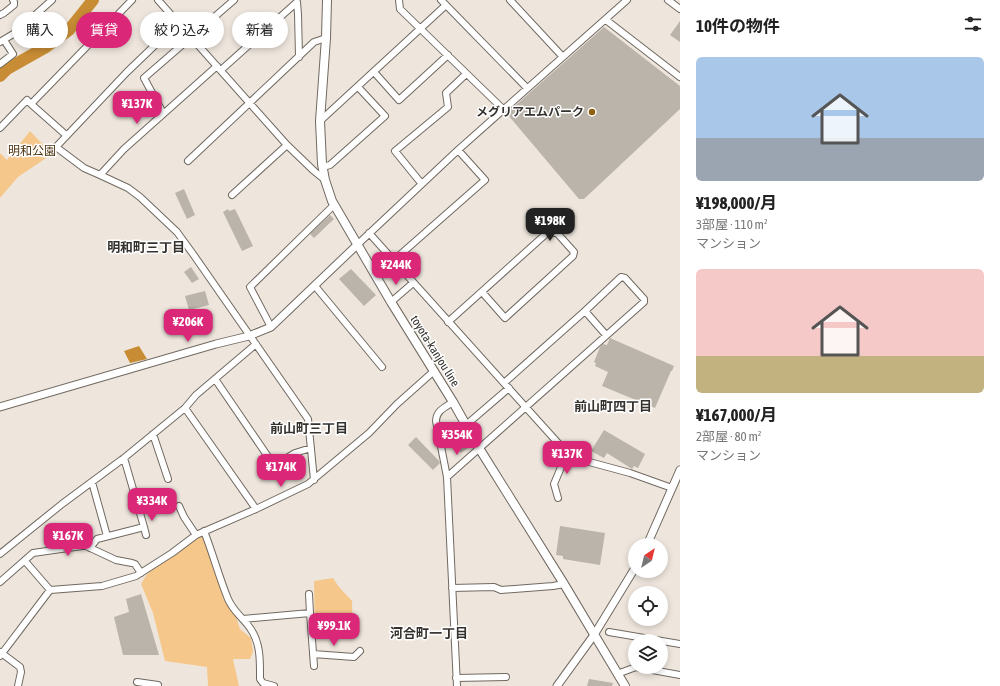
<!DOCTYPE html>
<html lang="ja">
<meta charset="utf-8">
<style>
body{margin:0;font-family:"Asap Condensed","Noto Sans JP",sans-serif;background:#f2f2f2;color:#222;height:100vh;display:flex;flex-direction:column;font-size:15px;white-space:nowrap}
*{box-sizing:border-box;margin:0}
p{font-size:13px;color:#767676}
.icon{flex:none;width:22px;height:22px;fill:none;stroke:currentColor;stroke-width:2;stroke-linecap:round;stroke-linejoin:round}
.map{position:relative;flex:1;overflow:hidden}
.sheet{display:flex;flex-direction:column;background:#fff;width:320px}
.sheet>*{flex:none}
.top-card{position:absolute;left:12px;top:12px;width:380px;height:36px;display:flex;gap:8px}
.needle{width:26px;rotate:35deg}
.fabs{position:absolute;left:628px;top:538px;display:grid;gap:8px}
.fabs a{display:grid;place-items:center;width:40px;height:40px;border-radius:50%;background:#fff;box-shadow:0 2px 6px #0003;font-size:20px}
.price{position:absolute;translate:-50% -34px;padding:0 9px;border-radius:8px;background:#db2777;color:#fff;font-size:13px;line-height:26px;filter:drop-shadow(0 1px 2px #0008)}
.price::after{content:'';position:absolute;left:50%;top:24px;width:12px;height:9px;margin-left:-6px;background:inherit;clip-path:polygon(0 0,100% 0,50% 100%)}
.price.current{background:#222;color:#fff}
ul{padding:0;list-style:none}
li{display:grid;align-content:center;gap:8px;height:212px;padding:0 16px}
li span{display:grid;place-items:center;height:124px;border-radius:6px;color:#555}
li>.icon{margin-inline-start:auto}
span .icon{width:72px;height:72px;fill:#fffc;stroke-width:1}
li b{font-size:17px}
h2{display:flex;justify-content:space-between;align-items:center;height:48px;padding:0 16px;font-size:17px}
.tag{padding:0 14px;border-radius:18px;background:#fff;box-shadow:0 2px 6px #0003;font-size:14px;line-height:36px}
.tag.current{background:#db2777;color:#fff}
main{display:flex;flex:1;min-height:0}
.map>svg:first-child{display:block}
</style>
<main>
<div class="map">
<svg width="680" height="686" viewBox="0 0 680 686">
<rect width="100%" height="100%" fill="#eee6dd"/>
<!-- green -->
<path fill="#f6c78b" d="M30,131l22,23 -34,23 -18,21v-45l7,7z
M196,535l8,2 11,30 8,31 13,19 4,12 11,9 2,14 -3,7h-17l6,27h-31l-1,-19 -42,-6 -12,-48 -12,-29 6,-10z
M333,578l6,9 13,14 1,35 -38,-1 -1,-54z"/>
<!-- water -->
<path fill="#c78c34" d="M139,346l8,13 -17,4 -6,-12z"/>
<g fill="none" stroke-linecap="round" stroke-linejoin="round">
<!-- river -->
<path stroke="#c78c34" stroke-width="12" d="M0,76l7,-7 39,-22 23,-17 24,-30"/>
</g>
<!-- building -->
<path fill="#bbb4ab" d="M680,21v21l-10,-7z
M604,27l76,59v23l-96,90h-5l-71,-84v-3z
M184,189l11,26 -8,4 -12,-26z
M228,209l1,2 6,-2 18,37 -11,5 -19,-39z
M330,215l4,4 -20,19 -4,-4z
M191,267l8,12 -7,4 -8,-11z
M351,269l25,26 -12,11 -25,-27z
M205,291l4,14 -20,5 -4,-14z
M610,338l64,28 -2,5h-1l-16,37 -53,-22 6,-14 -13,-6 1,-3 -2,-1 6,-15 3,-3 4,1z
M461,428l10,18 -10,7 -11,-15 2,-4z
M604,430l41,24 -7,14 -4,-2 -2,3 -25,-16 -3,5 -13,-7z
M416,437l23,24 1,2 -7,7 -25,-25z
M560,526l45,7 -5,32 -37,-6v-3l-7,-1z
M141,594l18,61h-36l-9,-38 15,-5 -3,-13z
M589,679l24,4 -1,3h-25z"/>
<g fill="none" stroke-linecap="round" stroke-linejoin="round">
<defs>
<path id="minor" d="M158,0l129,145 27,26 11,9
M399,0l1,9 103,100
M441,0l86,88
M510,0l52,56
M668,0l12,9
M0,15l4,-2 10,-8v-3l-1,-2
M606,20l74,57
M178,23l-51,49 -71,75 28,21 16,7 24,-26 93,-83
M0,42l15,-9 37,-33
M0,64l13,-10 -9,-14
M221,70l76,-68 1,12 1,43
M374,72l25,28 49,-45
M31,104l35,31
M163,113l-19,-35 90,-78
M320,121l126,-116
M0,128l27,-28 4,4 101,-104
M188,161l126,-119 12,-4
M323,167l7,-2 55,-49 -27,-29
M100,175l28,13 12,9 37,35 16,22 115,165 6,61
M421,183l-26,-32 53,-44 -2,-14 20,-19
M232,195l55,-50
M369,233l198,220 15,7 48,13 42,15
M357,245l101,-95 169,-150
M393,261l92,-81 -27,-30
M315,286l67,81
M391,302l22,-19
M585,311l21,24
M448,322l99,-89h10l17,19 -1,4 -68,62 -23,-26
M271,327l-21,-40 84,-82
M215,379l56,82 6,3 18,-11 16,-5
M453,402c-8,5 -17,9 -17,19l11,56 10,209
M185,408l71,101
M466,425l43,-37
M153,434l15,45
M447,477l197,-175v-3l-19,-21 -4,-1 -36,34 -81,72
M92,482l15,54
M558,498l-4,-14 13,-31
M179,506l5,11 12,18
M144,527l2,8
M204,531c9,23 15,46 24,68 5,12 15,19 22,29 11,15 10,34 10,51l3,4 11,3
M90,548l7,-9 47,-12 -20,-69
M0,554l62,-50 62,-46 61,-50 11,-13 60,-51
M25,561l25,29
M0,582l33,-29 49,-7h4l30,14 16,3 3,1 6,9
M452,588l42,-1 7,3 52,-4 11,-2
M309,594l1,19
M243,619l67,-6 4,53
M609,632l71,12
M0,652l20,15 1,5 -3,14
M313,654l41,3 6,-6
M0,656l50,-66 52,-4 34,-10 36,-23 24,-18 60,-26 52,-25 61,-51 28,-29 37,-33
M617,674l19,-7 44,8
M456,678l50,-1
M137,682l21,3"/>
<path id="tertiary" d="M0,407l216,-63 33,-8 22,-9 86,-82
M647,545l33,-75
M557,686l37,-51 41,-67"/>
<path id="secondary" d="M327,0l-1,38 -6,83 2,43 3,16 7,21 59,101 62,100 26,46 85,136 61,102"/>
</defs>
<!-- minor casing -->
<use href="#minor" stroke="#706961" stroke-width="8"/>
<!-- tertiary casing -->
<use href="#tertiary" stroke="#706961" stroke-width="9"/>
<!-- secondary casing -->
<use href="#secondary" stroke="#706961" stroke-width="10"/>
<!-- minor -->
<use href="#minor" stroke="#fff" stroke-width="6"/>
<!-- tertiary -->
<use href="#tertiary" stroke="#fff" stroke-width="7"/>
<!-- secondary -->
<use href="#secondary" stroke="#fff" stroke-width="8"/>
</g>
<!-- markers -->
<circle fill="#91600e" stroke="#fff" stroke-width="1.5" cx="592" cy="112" r="4"/>
<g text-anchor="middle" dominant-baseline="central" stroke-width="3" stroke-linejoin="round" paint-order="stroke">
<!-- poi labels -->
<g font-size="12" font-weight="bold" fill="#35322e" stroke="#fff" text-anchor="end">
<text x="584" y="112">メグリアエムパーク</text>
</g>
<!-- park labels -->
<g font-size="12" fill="#4a310d" stroke="#fff">
<text x="32" y="151">明和公園</text>
</g>
<!-- street labels -->
<g font-size="12" fill="#35322e" stroke="#fff">
<text transform="translate(435 351) rotate(58)">toyota-kanjou line</text>
</g>
<!-- neighbourhood labels -->
<g font-size="13" font-weight="bold" fill="#35322e" stroke="#fff">
<text x="146" y="247">明和町三丁目</text>
<text x="613" y="406">前山町四丁目</text>
<text x="309" y="428">前山町三丁目</text>
<text x="429" y="633">河合町一丁目</text>
</g>
</g>
</svg>
<div class="fabs">
<a><svg class="needle" viewBox="-14 -14 28 28"><path d="M0-13l5 13h-10z" fill="#e53935"/><path d="M0 13l5-13h-10z" fill="#767676"/></svg></a>
<a><svg class="icon" aria-label="locate" viewBox="0 0 24 24"><circle cx="12" cy="12" r="6"/><path d="M12 2v4M12 18v4M2 12h4M18 12h4"/></svg></a>
<a><svg class="icon" aria-label="layers" viewBox="0 0 24 24"><path d="M12 4l9 5-9 5-9-5zM3 14l9 5 9-5"/></svg></a>
</div>
<b class="price" style="left:137px;top:125px">¥137K</b>
<b class="price current" style="left:550px;top:242px">¥198K</b>
<b class="price" style="left:396px;top:286px">¥244K</b>
<b class="price" style="left:188px;top:343px">¥206K</b>
<b class="price" style="left:457px;top:456px">¥354K</b>
<b class="price" style="left:567px;top:475px">¥137K</b>
<b class="price" style="left:281px;top:488px">¥174K</b>
<b class="price" style="left:152px;top:522px">¥334K</b>
<b class="price" style="left:68px;top:557px">¥167K</b>
<b class="price" style="left:334px;top:647px">¥99.1K</b>
<div class="top-card">
<a class="tag">購入</a>
<a class="tag current">賃貸</a>
<a class="tag">絞り込み</a>
<a class="tag">新着</a>
</div>
</div>
<section class="sheet">
<h2>10件の物件<svg class="icon" aria-label="filters" viewBox="0 0 24 24"><path d="M4 7h16M4 17h16"/><circle cx="9" cy="7" r="2"/><circle cx="15" cy="17" r="2"/></svg></h2>
<ul>
<li><span style="background:linear-gradient(#a9c7e8 65%,#9aa5b1 0)"><svg class="icon" aria-label="home" viewBox="0 0 24 24"><path d="M3 11l9-7 9 7M6 9v11h12V9"/></svg></span><div><b>¥198,000/月</b><p>3部屋 · 110 m²</p><p>マンション</p></div></li>
<li><span style="background:linear-gradient(#f6c9c9 70%,#c2b280 0)"><svg class="icon" aria-label="home" viewBox="0 0 24 24"><path d="M3 11l9-7 9 7M6 9v11h12V9"/></svg></span><div><b>¥167,000/月</b><p>2部屋 · 80 m²</p><p>マンション</p></div></li>
</ul>
</section>
</main>
